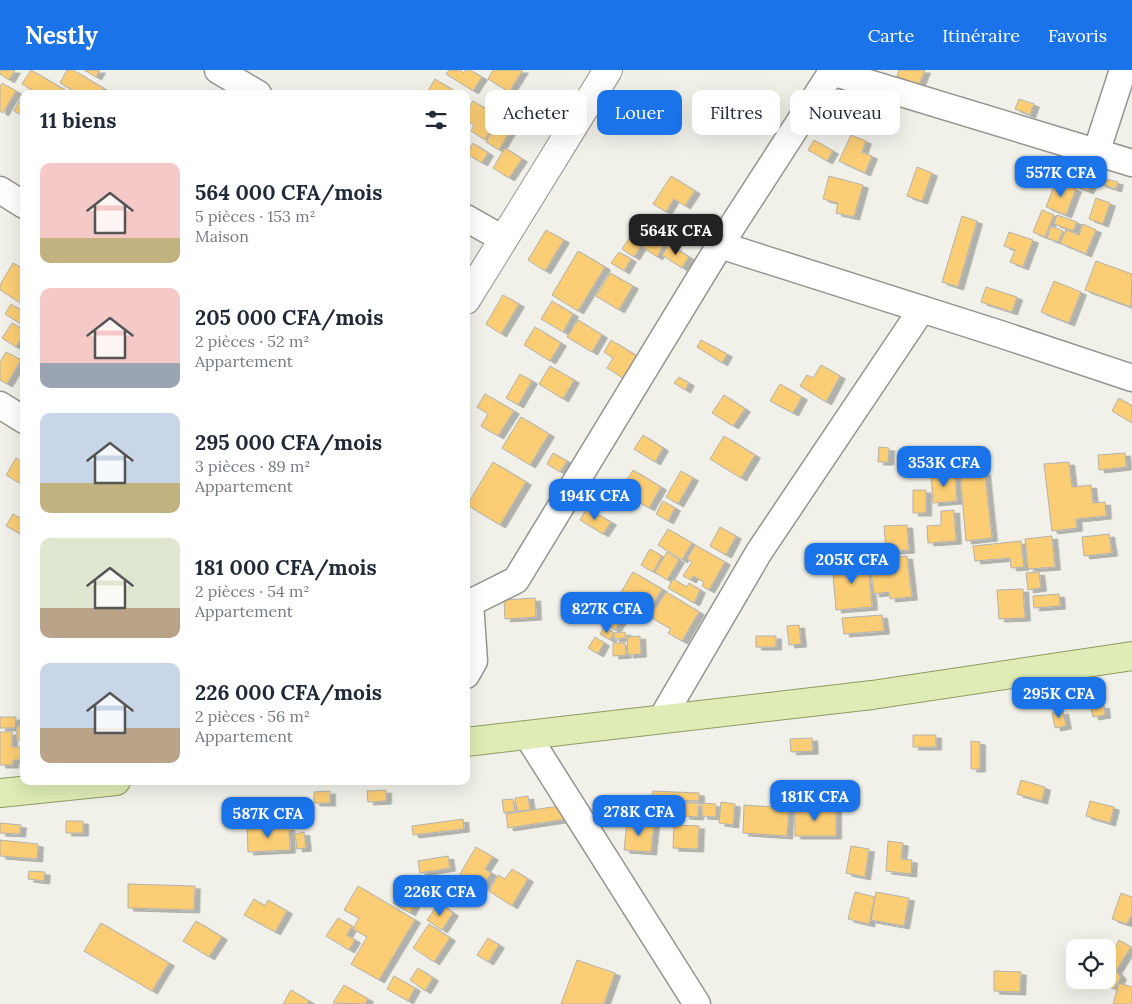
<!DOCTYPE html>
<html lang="fr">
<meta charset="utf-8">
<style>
body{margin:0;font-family:Lora,serif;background:#f6f6f7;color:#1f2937;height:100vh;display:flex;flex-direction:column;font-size:19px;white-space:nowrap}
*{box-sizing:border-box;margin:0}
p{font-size:16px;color:#747a83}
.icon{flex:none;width:28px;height:28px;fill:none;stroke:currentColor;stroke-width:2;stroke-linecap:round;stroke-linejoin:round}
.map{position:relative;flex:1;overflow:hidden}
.details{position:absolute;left:20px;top:20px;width:450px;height:695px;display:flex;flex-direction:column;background:#fff;border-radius:10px;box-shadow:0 5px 20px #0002}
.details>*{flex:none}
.guide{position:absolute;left:485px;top:20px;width:475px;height:45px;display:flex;gap:10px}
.fabs{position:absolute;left:1066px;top:869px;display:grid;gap:10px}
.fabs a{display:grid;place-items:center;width:50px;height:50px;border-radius:10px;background:#fff;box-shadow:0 5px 20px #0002;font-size:25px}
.price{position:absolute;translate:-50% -42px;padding:0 11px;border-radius:10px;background:#1a73e8;color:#fff;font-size:16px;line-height:32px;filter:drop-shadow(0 1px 2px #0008)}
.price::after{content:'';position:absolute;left:50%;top:30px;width:15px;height:11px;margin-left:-8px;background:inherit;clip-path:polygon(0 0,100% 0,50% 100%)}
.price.on{background:#222;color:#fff}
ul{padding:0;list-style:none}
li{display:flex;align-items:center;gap:15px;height:125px;padding:0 20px}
li span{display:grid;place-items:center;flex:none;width:140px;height:100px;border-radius:10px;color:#555}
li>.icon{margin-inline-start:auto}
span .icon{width:60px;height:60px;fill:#fffc;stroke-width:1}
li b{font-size:21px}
h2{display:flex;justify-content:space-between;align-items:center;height:60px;padding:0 20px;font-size:21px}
.tag{padding:0 18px;border-radius:10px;background:#fff;box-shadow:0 5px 20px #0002;font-size:18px;line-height:45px}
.tag.on{background:#1a73e8;color:#fff}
header{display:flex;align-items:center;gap:30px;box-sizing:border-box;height:70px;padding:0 25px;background:#1a73e8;color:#fff}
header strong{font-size:24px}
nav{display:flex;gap:28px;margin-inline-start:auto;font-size:18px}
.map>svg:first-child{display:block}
</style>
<header>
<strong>Nestly</strong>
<nav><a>Carte</a><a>Itinéraire</a><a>Favoris</a></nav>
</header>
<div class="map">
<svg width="1132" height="934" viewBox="0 0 1132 934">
<defs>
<filter id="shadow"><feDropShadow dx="5.5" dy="3" stdDeviation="0" flood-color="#0004"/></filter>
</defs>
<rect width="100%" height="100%" fill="#f1f1ea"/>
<!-- building -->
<path fill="#fbcd74" stroke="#b4b2ac" filter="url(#shadow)" d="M0,0h15l-6,10 -9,-6z
M31,0l34,20 -2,4h-25l-16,-10z
M67,0h6l30,18 -3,6h-26l1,-2 -15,-9z
M84,0h16l-4,7z
M449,0h11l4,3 2,-3h4l12,7 -9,14 -27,-17z
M493,0h30l-14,22 -21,-13z
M899,0h26l-6,15 -22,-9z
M435,9l24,15h-33z
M2,13l14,8 -13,22 -3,-2v-24z
M22,26l2,1v20l-10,-6z
M1019,29l15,5 -4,11 -15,-6z
M473,31l26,16 -14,23 -14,-9 3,-6 -8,-5v-7z
M502,45l13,8 -16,27 -13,-8z
M851,65l15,6 -4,11 10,4 -7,17 -26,-12z
M814,70l19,11 -6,10 -19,-11z
M473,73l15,10 -6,10 -15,-9z
M505,78l17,11 -13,19 -16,-10z
M1062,95l32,12 -6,14 -31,-12z
M917,97l15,6 -10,28 -15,-5z
M671,106l24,15 -10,15 -11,-7 -8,13 -13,-8z
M829,106l34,9 -9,32 -18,-4 2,-10 -15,-4z
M1102,108l16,4 -2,7 -16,-5z
M1056,111l20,8 -10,26 -20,-8z
M1096,128l14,5 -7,21 -14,-5z
M1042,140l12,5 -9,22 -12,-5z
M1057,145l20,7 -4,9 -19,-7z
M962,146l15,5 -19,66 -16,-5z
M1083,154l13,6 -10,24 -26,-11 6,-13 13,5z
M637,156l28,17 -8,14 -16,-11 -7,11 -12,-8z
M1051,156l12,5 -5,11 -11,-4z
M546,160l18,10 -19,31 -17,-11z
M1009,162l24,8 -10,27 -13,-5 5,-12 -11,-4z
M669,174l20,13 -7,11 -20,-13z
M578,181l27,16 -27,44 -26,-16z
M619,182l12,7 -7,12 -13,-8z
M1096,191l36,13 -1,33 -46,-17z
M13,193l11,6v32l-2,3 -22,-14v-5z
M610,203l23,13 -14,24 -23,-14z
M1054,211l27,11 -12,31 -28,-11z
M986,217l31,10 -5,15 -31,-10z
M503,225l16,9 -18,30 -15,-10z
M552,231l21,13 -10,18 -22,-13z
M11,234l13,8v14l-19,-12z
M578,250l24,15 -10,17 -25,-15z
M12,253l12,7v4l-8,13 -14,-9z
M535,257l26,16 -11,18 -26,-16z
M611,270l26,16 -14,22 -16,-10 6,-10 -9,-6z
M701,270l26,14 -5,9 -25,-16z
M6,282l15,8 -14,24 -7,-4v-18z
M821,295l19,11 -14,26 -26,-16 7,-11 6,3z
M550,296l24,14 -11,19 -24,-15z
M520,304l12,7 -14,24 -12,-7z
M679,307l10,6 -4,7 -11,-7z
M780,314l22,13 -9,16 -23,-12z
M485,324l29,17 -16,25 -17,-10 7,-12 -11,-7z
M724,325l21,14 -12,17 -21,-13z
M1119,328l13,8v17l-20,-12z
M521,347l28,17 -19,31 -28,-17z
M643,365l20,13 -8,14 -21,-13z
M724,366l31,19 -14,23 -31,-19z
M879,377l10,1 -1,14h-10z
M553,383l14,8 -7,11 -13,-8z
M1125,383l1,14 -27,3 -1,-15z
M16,388l8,5v23l-18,-11z
M493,392l33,20 -26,43 -33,-20z
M1069,392l3,25 19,-2 2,18 12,-1 1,14 -30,3 1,9 -25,3 -8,-67z
M633,400l28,17 -12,21 -29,-17z
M681,401l12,7 -15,26 -12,-7z
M985,402l7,66 -26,3 -6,-67z
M955,403l2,28 -24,2 -2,-29z
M913,420h13v23h-13z
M663,431l12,7 -7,13 -12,-7z
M587,438l24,14 -8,12 -23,-14z
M954,440l2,31 -28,2 -1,-17 14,-1v-14z
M13,444l11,6v16l-18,-10z
M907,455l2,25 -23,2 -2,-26z
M720,457l16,9 -10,19 -16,-9z
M668,459l24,14 -10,17 -24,-15z
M1109,464l3,19 -28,3 -2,-19z
M1052,466l3,31 -27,2 -3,-30z
M1021,471l3,26 -13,1 -1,-10 -35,3 -2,-15z
M695,475l30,17 -16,28 -7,-4 2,-4 -11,-6 -2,4 -8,-4 9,-14 -5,-3z
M650,479l12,7 -9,16 -12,-7z
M667,482l12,8 -12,20 -12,-8z
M907,486l5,41 -22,2 -1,-7 -15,2 -5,-34z
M868,489l4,48 -36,3 -4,-48z
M633,502l29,17 -15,26 -15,-9 -3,5 -14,-8z
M1039,502l2,16 -13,2 -2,-17z
M673,509l14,8 2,-4 11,7 -6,13 -26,-15z
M1023,519l2,29 -26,1 -2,-29z
M666,522l33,20 -17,29 -14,-8 3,-4 -21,-12z
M1059,524l1,12 -26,2 -1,-12z
M535,528l1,19 -31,2 -1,-19z
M613,539l11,6 -9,15 -11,-6z
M882,545l2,16 -40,3 -2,-16z
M799,555l2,19 -12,1 -2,-19z
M604,557l10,6 -4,7 -10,-6z
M625,562l1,6 -12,1v-6z
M640,566l1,18 -13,1 -1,-18z
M756,566h20v11h-20z
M595,567l9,6 -6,11 -10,-6z
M613,573h12l1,12 -13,1z
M1104,635l1,10 -12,2 -2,-10z
M1063,641l3,15 -11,2 -3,-15z
M0,647h16l-1,11h-15z
M17,656h7v14h-7z
M0,662h12v15h12v13h-11v5h-13z
M913,665h23v12h-23z
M812,668l1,13 -22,1 -1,-13z
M971,671l9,1v27h-9z
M1021,710l24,7 -3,14 -25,-7z
M386,720v11l-18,1 -1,-11z
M330,721v12h-16v-11z
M653,721l46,2v8l-47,-2z
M528,726l2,14 -13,1 -2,-13z
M513,729l2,12 -11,2 -2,-13z
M645,731h15v14l-15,-1z
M665,731l16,2 -2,13 -15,-1z
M1090,731l24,6 -4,16 -24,-7z
M721,732l14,2 -2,21 -14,-2z
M684,733h15l-1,14 -14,-1z
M702,733l14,1v13l-14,-1z
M565,735l2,14 -59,9 -2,-14z
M744,735l45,3 -2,28 -44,-3z
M795,737l41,1v28h-41z
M463,749l1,10 -51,6 -1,-9z
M66,751h17v12h-17z
M627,752l27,2 -3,28 -27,-2z
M0,753l21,2 -1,9 -20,-1z
M674,755l25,1 -1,23 -25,-1z
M289,757l1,23 -42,2 -1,-23z
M304,762l2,16 -9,1 -2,-15z
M0,770l38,4 -1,15 -37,-3z
M888,771l15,2 -2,16 11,1 -1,14 -25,-3z
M851,776l18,3 -4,28 -19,-4z
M476,777l17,10 -8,12 6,4 -9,15 -22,-14z
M448,786l2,12 -30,5 -2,-12z
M512,799l16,10 -16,27 -23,-15 9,-16 7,4z
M29,801l16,1 -1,9 -16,-2z
M128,814l67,2 -1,24 -66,-2z
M358,816l57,34 -36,60 -28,-16 16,-27 -14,-8 6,-11 -15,-8z
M855,822l20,5 -6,27 -21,-5z
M876,822l33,6 -5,28 -33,-6z
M1121,823l11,4v17l-5,10 -15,-5z
M397,825l17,10 -4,8 -17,-10z
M254,829l11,7 3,-6 19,11 -12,21 -31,-17z
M439,833l14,10 -11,17 -15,-10z
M338,848l14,8 -5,9 8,5 -6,10 -23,-14z
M196,851l26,16 -13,20 -26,-16z
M101,853l68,40 -17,28 -68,-40z
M429,854l21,14 -16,24 -21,-14z
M488,868l11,7 -11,17 -11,-7z
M1119,870l12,7 -15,24 5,6 -7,12 -16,-9h10v-20z
M577,890l38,13 -11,31h-43z
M418,898l15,10 -8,13 -15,-11z
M994,901l27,1 -1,20 -26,-1z
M394,906l21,12 -7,13 -21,-12z
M1119,913l13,4v17h-19z
M344,915l24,14 -3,5 -32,-1z
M291,920l18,11 -1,3h-25z"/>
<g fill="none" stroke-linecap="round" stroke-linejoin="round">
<defs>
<path id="street" d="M218,0l40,24
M832,2l300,91
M1096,83l27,-83
M0,120l24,15
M466,148l37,21
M720,175l280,89 132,44
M0,335l24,15
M466,531l4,2 4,58 -8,14
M470,533l46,-23 204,-335 113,-175
M662,648l97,-166 163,-243
M527,665l170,269"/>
<path id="secondary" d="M466,230l142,-230"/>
<path id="primary" d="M466,672l406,-47 260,-39
M0,723l116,-12"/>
</defs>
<!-- street casing -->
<use href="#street" stroke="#95948f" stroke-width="29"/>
<!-- secondary casing -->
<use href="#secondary" stroke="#95948f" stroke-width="30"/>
<!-- primary casing -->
<use href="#primary" stroke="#8f9c61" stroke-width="30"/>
<!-- street -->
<use href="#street" stroke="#fff" stroke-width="26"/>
<!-- secondary -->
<use href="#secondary" stroke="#fff" stroke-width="28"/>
<!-- primary -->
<use href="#primary" stroke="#dfecb5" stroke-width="28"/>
</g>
</svg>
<div class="fabs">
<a><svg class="icon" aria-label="locate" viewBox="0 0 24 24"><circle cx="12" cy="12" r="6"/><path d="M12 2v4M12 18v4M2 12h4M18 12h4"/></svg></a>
</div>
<b class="price" style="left:1061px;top:128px">557K CFA</b>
<b class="price on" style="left:676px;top:186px">564K CFA</b>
<b class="price" style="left:944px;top:418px">353K CFA</b>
<b class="price" style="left:595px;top:451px">194K CFA</b>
<b class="price" style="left:852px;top:515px">205K CFA</b>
<b class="price" style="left:607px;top:564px">827K CFA</b>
<b class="price" style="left:1059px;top:649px">295K CFA</b>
<b class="price" style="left:815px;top:752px">181K CFA</b>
<b class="price" style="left:639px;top:767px">278K CFA</b>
<b class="price" style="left:268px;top:769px">587K CFA</b>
<b class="price" style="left:440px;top:847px">226K CFA</b>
<div class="guide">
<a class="tag">Acheter</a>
<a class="tag on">Louer</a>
<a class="tag">Filtres</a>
<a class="tag">Nouveau</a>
</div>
<section class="details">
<h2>11 biens<svg class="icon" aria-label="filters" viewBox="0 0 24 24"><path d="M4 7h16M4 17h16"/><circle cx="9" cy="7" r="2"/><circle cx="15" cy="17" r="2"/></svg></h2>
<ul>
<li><span style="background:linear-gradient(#f6c9c9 75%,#c2b280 0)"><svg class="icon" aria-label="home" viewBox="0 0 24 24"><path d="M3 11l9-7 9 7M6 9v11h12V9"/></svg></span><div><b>564 000 CFA/mois</b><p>5 pièces · 153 m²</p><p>Maison</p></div></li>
<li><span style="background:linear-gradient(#f6c9c9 75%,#9aa5b1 0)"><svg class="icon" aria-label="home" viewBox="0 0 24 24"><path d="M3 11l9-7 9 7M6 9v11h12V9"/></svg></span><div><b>205 000 CFA/mois</b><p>2 pièces · 52 m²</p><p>Appartement</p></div></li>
<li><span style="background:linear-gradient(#c9d6e8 70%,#c2b280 0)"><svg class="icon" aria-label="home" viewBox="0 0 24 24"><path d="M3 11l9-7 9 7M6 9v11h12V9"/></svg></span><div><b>295 000 CFA/mois</b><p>3 pièces · 89 m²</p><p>Appartement</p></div></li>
<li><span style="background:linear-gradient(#dfe7d0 70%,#b9a48a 0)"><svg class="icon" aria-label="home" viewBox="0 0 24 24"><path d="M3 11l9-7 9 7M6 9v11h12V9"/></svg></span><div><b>181 000 CFA/mois</b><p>2 pièces · 54 m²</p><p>Appartement</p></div></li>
<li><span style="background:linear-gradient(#c9d6e8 65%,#b9a48a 0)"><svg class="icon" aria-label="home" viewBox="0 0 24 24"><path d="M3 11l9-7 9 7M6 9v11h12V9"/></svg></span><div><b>226 000 CFA/mois</b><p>2 pièces · 56 m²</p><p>Appartement</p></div></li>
</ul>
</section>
</div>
